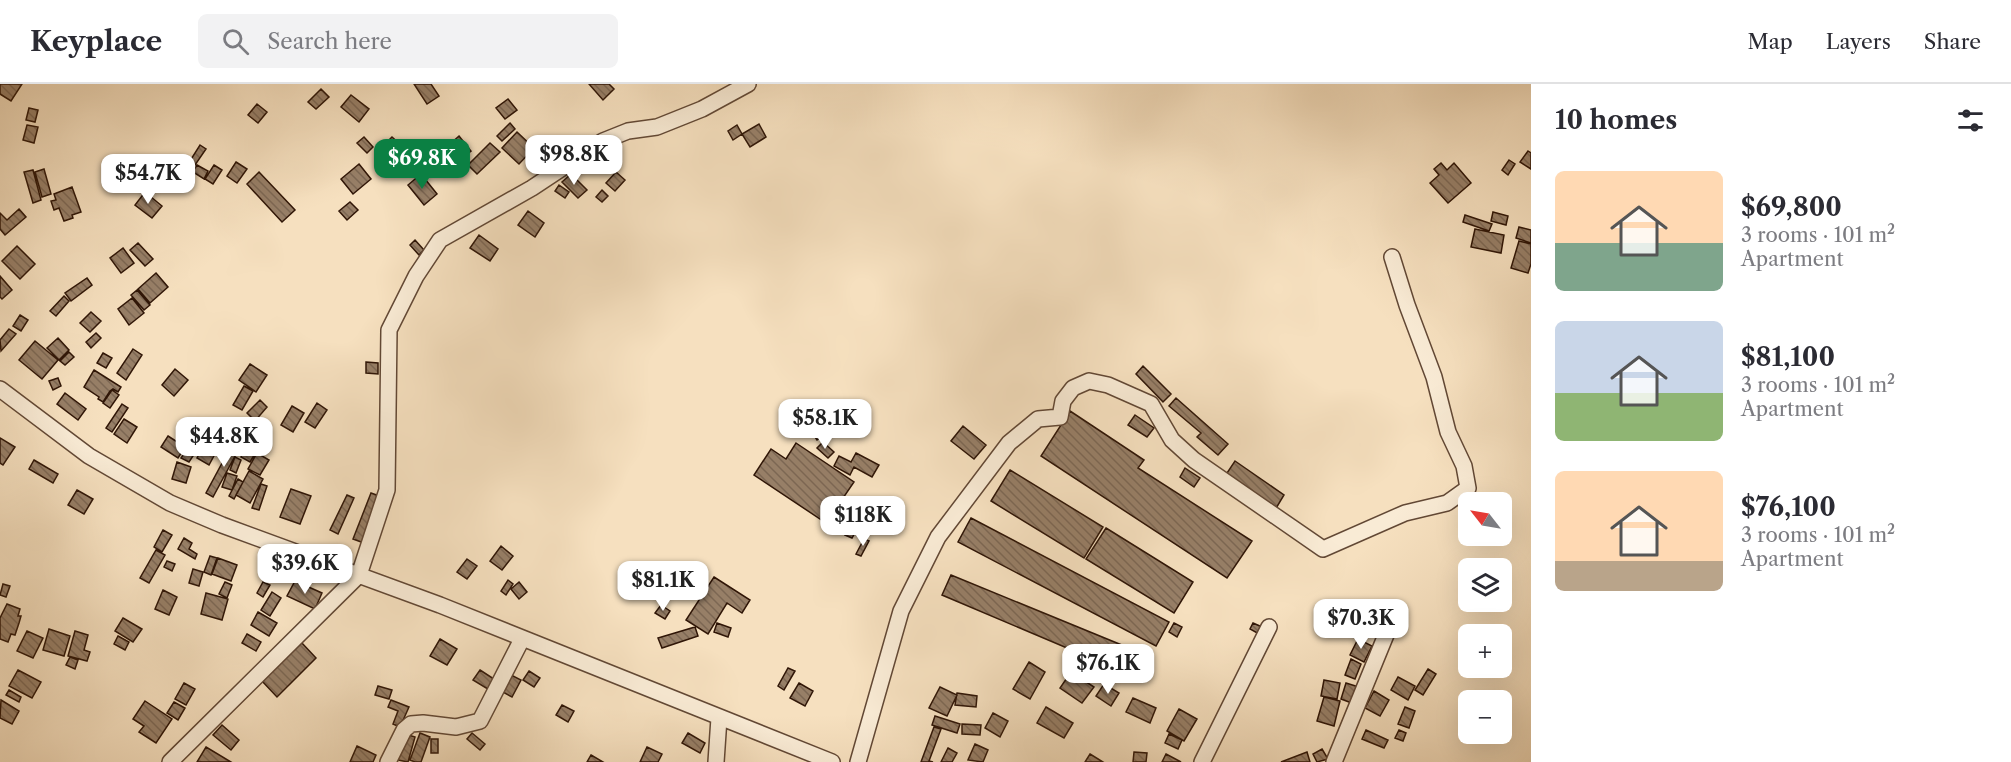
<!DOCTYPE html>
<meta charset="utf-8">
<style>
body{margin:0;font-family:"Libre Caslon Text",serif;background:#f2f2f3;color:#2b2b33;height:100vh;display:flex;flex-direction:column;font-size:22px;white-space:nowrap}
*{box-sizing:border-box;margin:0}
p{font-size:20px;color:#7c7c81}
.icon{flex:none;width:33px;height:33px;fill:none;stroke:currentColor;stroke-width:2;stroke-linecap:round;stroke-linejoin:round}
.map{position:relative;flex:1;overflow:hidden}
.details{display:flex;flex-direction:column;background:#fff;width:480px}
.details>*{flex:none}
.needle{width:39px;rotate:301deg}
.buttons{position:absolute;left:1458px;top:408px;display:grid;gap:12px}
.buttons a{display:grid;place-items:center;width:54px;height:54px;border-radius:9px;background:#fff;box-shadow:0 6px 24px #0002;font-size:30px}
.price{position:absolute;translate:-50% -51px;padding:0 14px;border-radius:12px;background:#fff;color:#222;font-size:20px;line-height:39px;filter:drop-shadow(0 2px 3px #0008)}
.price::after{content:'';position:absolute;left:50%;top:36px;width:18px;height:14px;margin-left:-9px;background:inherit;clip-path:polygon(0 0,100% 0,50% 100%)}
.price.active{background:#0b8043;color:#fff}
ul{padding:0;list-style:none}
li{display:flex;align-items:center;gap:18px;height:150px;padding:0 24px}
li span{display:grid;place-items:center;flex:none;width:168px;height:120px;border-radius:9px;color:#555}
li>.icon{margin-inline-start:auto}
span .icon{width:72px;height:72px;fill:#fffc;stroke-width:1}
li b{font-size:26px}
h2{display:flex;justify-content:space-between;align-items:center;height:72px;padding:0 24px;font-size:26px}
header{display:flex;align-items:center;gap:36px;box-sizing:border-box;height:84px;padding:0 30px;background:#fff;border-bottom:2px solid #e1e1e2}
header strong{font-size:28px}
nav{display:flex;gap:33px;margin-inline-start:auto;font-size:21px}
.search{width:420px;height:54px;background:#f2f2f3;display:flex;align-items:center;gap:15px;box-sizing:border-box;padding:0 21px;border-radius:9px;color:#7c7c81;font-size:22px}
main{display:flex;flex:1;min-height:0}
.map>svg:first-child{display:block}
</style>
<header>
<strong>Keyplace</strong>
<div class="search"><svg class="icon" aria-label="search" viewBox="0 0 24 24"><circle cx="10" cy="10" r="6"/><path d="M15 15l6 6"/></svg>Search here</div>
<nav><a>Map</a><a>Layers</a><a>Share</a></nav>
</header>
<main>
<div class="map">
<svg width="1531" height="678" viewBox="0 0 1531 678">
<defs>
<pattern id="building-back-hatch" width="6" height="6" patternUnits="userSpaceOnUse" patternTransform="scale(1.5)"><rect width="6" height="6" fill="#977f67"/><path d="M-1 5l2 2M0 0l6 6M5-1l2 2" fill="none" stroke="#7c6753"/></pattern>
</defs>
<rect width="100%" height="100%" fill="#f6e0bf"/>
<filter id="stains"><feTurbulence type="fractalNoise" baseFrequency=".00333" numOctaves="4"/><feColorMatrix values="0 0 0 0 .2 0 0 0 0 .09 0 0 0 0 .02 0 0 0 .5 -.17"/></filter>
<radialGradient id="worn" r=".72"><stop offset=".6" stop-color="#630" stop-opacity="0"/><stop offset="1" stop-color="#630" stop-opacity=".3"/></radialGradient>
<!-- building -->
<path fill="url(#building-back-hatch)" stroke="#301607" stroke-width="1.5" d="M0,0h22l-11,17 -11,-7z
M414,0h17l8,12 -12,8z
M589,0h20l5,5 -11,11z
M321,5l8,8 -13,12 -8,-7z
M351,11l18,14 -10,13 -18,-15z
M508,15l9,11 -12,9 -9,-11z
M257,20l10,8 -9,11 -10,-8z
M29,24l9,2 -3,12 -9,-2z
M510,39l5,6 -13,12 -5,-5z
M759,40l7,13 -16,10 -8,-13z
M27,41l11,2 -4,16 -11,-3z
M737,41l5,9 -9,6 -5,-9z
M517,48l17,16 -15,16 -17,-16z
M459,52l12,15 -9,7 -12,-14z
M364,53l9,10 -6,6 -10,-10z
M392,53l9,8 -10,11 -9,-9z
M490,59l10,9 -23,22 -9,-9z
M200,61l6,4 -13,19 -5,-4z
M432,64l7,6 -8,10 -7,-5z
M1528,67l3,2v16l-11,-7z
M1509,76l6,4 -7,11 -6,-5z
M236,78l11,7 -10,14 -10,-7z
M1441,79l6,7 7,-7 17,20 -23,20 -18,-20 9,-8 -5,-6z
M359,80l12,15 -18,15 -12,-15z
M197,81l11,6 -4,8 -11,-7z
M214,81l8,5 -9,14 -8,-5z
M44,85l7,25 -9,3 -7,-25z
M33,86l8,30 -8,3 -9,-31z
M259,88l36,38 -13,12 -35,-38z
M616,88l9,8 -10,11 -9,-8z
M421,90l16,20 -13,11 -16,-20z
M571,90l16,16 -9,8 -16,-16z
M559,101l10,7 -4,6 -10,-7z
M72,103l9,25 -9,3 1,3 -9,3 -5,-13 -5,2 -3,-9 5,-1 -2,-6z
M602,106l6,6 -6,6 -6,-5z
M145,108l17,14 -10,12 -17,-13z
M350,118l8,8 -11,10 -8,-9z
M19,125l7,8 -21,18 -5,-6v-16l7,7z
M528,127l16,12 -9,14 -17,-12z
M1493,128l15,4 -2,9 -15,-4z
M1465,131l27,9 -3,7 -26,-9z
M1519,143l12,3v13l-15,-5z
M1475,145l29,6 -3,18 -30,-6z
M479,151l19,14 -8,12 -20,-13z
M415,156l9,10 -5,5 -9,-10z
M1519,157l12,3v20l-3,9 -17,-5z
M138,159l15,16 -8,7 -15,-16z
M17,162l18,18 -15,15 -18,-18z
M123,164l11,15 -13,10 -11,-15z
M156,189l12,14 -18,16 -12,-14z
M0,192l12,14 -10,9 -2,-2z
M87,194l5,7 -21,16 -6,-8z
M137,206l13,15 -6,5 -13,-15z
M64,212l5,5 -13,15 -6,-5z
M132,214l12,15 -15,12 -11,-16z
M91,228l10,9 -11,11 -10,-9z
M20,231l8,5 -7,11 -8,-5z
M9,245l7,5 -15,17 -1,-11z
M96,249l5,5 -10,10 -5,-6z
M58,254l11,12 -10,10 -12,-12z
M35,257l23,19 -16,19 -23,-19z
M133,265l9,6 -16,25 -9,-7z
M69,268l5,5 -9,8 -5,-4z
M103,269l9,5 -6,10 -9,-5z
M366,278l12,1v11l-12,-1z
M250,280l17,11 -11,17 -17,-12z
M1143,282l28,28 -8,8 -27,-28z
M175,285l13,11 -14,16 -12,-11z
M94,286l27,17 -3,5 -5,-3 -3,2 -7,11 -5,-3 1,-2 -15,-10z
M58,294l3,8 -8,4 -4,-9z
M244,302l9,5 -11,19 -9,-5z
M112,306l7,5 -9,13 -7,-5z
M65,309l21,16 -8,11 -21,-16z
M1176,314l52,46 -10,11 -21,-18 4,-4 -32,-27z
M260,316l7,7 -12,14 -8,-8z
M317,319l10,7 -12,18 -10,-6z
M122,320l6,4 -16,24 -6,-4z
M292,322l12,7 -11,19 -12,-7z
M1070,327l74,49 -6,8 114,73 -25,37 -186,-122z
M1135,331l19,13 -7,9 -19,-12z
M816,332l11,17 -10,7 -12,-18z
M124,335l13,8 -10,16 -13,-9z
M963,342l23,19 -12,14 -23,-18z
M211,349l12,6 -14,26 -12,-7z
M168,352l17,11 -7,11 -17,-11z
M0,354l15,9 -12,18 -3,-2z
M235,355l7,4 -29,54 -7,-4z
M823,358l11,10 -6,6 -11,-10z
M796,359l58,39 -28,41 -72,-48 17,-26 15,10z
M246,364l10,4 -6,10 -9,-5z
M186,367l7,5 -4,6 -8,-4z
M257,369l12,7 -9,15 -12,-6z
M856,369l23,12 -7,12 -18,-10 -4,8 -16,-9 5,-10 12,6z
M235,373l6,3 -5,13 -6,-3z
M34,376l24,14 -5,9 -24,-14z
M1235,377l49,34 -9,15 -50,-34z
M177,378l14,5 -5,16 -14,-4z
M1185,384l15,10 -6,9 -14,-10z
M1010,386l93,57 -19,31 -93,-57z
M249,387l14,8 -13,24 -14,-8z
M227,389l10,3 -5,14 -10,-3z
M238,395l5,3 -9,17 -5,-3z
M261,400l6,2 -8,24 -7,-2z
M291,405l20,7 -11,28 -20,-7z
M77,406l16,9 -9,15 -16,-9z
M371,409l11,4 -18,46 -11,-4z
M347,411l7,3 -16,36 -8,-4z
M971,434l198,104 -13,24 -198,-104z
M849,443l7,4 -4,7 -7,-3z
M1106,444l87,54 -19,31 -88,-54z
M163,446l9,5 -10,17 -8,-5z
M184,454l8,5 -3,6 8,5 -2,5 -17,-10z
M864,455l5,2 -8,15 -5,-2z
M501,462l12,10 -11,14 -12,-9z
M156,466l9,5 -16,28 -9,-5z
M210,472l7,2 -6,17 -7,-3z
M218,474l19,7 -6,16 -19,-7z
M467,475l10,7 -10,13 -10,-7z
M167,477l8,3 -3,7 -8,-4z
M193,485l10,3 -4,14 -10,-3z
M951,491l178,73 -10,22 -177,-75z
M714,493l36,23 -8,13 -15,-10 -19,31 -22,-14z
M508,496l5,4 -7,11 -5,-4z
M295,497l27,12 -7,16 -28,-13z
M225,498l7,3 -5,13 -8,-4z
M263,498l7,3 -7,12 -6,-4z
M519,498l8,10 -8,7 -8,-10z
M3,500l7,2 -4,11 -6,-2z
M163,506l14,7 -8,18 -14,-6z
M272,508l9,6 -11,18 -9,-6z
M206,509l22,6 -6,21 -21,-6z
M7,520l13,5 -2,7h3l-2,7 -4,12 -4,-1 -3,8 -8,-3v-21z
M661,521l9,6 -5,8 -10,-6z
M258,528l19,11 -8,13 -18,-11z
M123,534l19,11 -9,13 -18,-11z
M717,539l14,5 -3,9 -14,-5z
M1174,539l8,4 -5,10 -8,-5z
M1253,539l9,4 -3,7 -9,-5z
M695,543l3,9 -36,12 -4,-10z
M49,545l21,7 -6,20 -21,-6z
M27,547l16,7 -10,20 -16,-7z
M75,547l13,4 -4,15 6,2 -3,9 -19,-5z
M247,550l14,8 -5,9 -14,-8z
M118,552l11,6 -4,8 -11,-6z
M440,555l17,10 -10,16 -17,-9z
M1358,555l14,7 -8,16 -14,-7z
M301,558l15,16 -39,39 -15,-16z
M70,573l8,3 -3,9 -9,-4z
M1351,575l10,5 -6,15 -10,-4z
M1029,578l16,10 -15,27 -17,-10z
M788,584l7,3 -11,19 -6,-4z
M1428,585l8,5 -13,21 -8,-5z
M18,586l23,12 -9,16 -23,-12z
M480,586l17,11 -6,10 -18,-11z
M529,587l11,7 -6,9 -11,-7z
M1071,588l23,15 -12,16 -22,-15z
M511,591l10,5 -9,17 -11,-6z
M1398,593l17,9 -7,14 -17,-10z
M1324,596l16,3 -3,16 -16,-3z
M184,599l11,6 -9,16 -11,-6z
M799,599l14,8 -8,15 -15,-8z
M1346,599l16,5 -5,17 -16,-6z
M1104,600l15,9 -8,13 -15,-10z
M378,602l14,4 -3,9 -14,-4z
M940,603l17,8 -10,21 -18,-8z
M9,606l12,7 -2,5 -13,-7z
M1374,607l15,9 -9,16 -15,-8z
M957,609l20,3 -1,11 -21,-2z
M1324,613l16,4 -6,25 -17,-5z
M1133,614l23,10 -6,15 -24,-11z
M1,616l18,11 -7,13 -12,-6z
M391,616l18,7 -9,20 -7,-3 5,-13 -10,-4z
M145,617l27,18 -16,24 -17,-11 5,-6 -11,-7z
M174,618l11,6 -7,12 -11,-7z
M562,621l12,6 -6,11 -12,-7z
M1046,623l27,16 -9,15 -27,-15z
M1405,623l10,4 -6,17 -11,-4z
M1179,625l18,10 -13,22 -17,-10z
M993,629l15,8 -8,16 -15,-9z
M935,632l25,8 -3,9 -25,-8z
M962,640l19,1 -1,10 -18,-1z
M222,641l17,15 -8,10 -18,-15z
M934,643l7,2 -12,32 4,1h-12z
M1366,646l22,10 -4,8 -22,-9z
M1399,646l7,3 -3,8 -8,-3z
M420,649l10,4 -9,25h-6l-5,-2z
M472,649l13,11 -5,6 -13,-11z
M688,649l17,10 -5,10 -18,-10z
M405,650l10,3 -7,25 -10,-2z
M1169,650l13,6 -4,9 -13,-6z
M431,655h7v14h-7z
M975,660l13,6 -5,12 -15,-2z
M357,662l19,9 -3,7h-23z
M206,663l25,15h-34z
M647,663l15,7 -4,8h-18z
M948,664l9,5 -5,9h-11z
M1322,665l6,10 -11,3 -4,-8z
M1134,668l13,1 -1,9h-13z
M1307,668l3,10h-29z
M1090,670l13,8h-18z
M1166,670l15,8h-19z
M591,671l12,7h-16z"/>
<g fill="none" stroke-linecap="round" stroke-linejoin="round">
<defs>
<path id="minor" d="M0,305l89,67 81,47 52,22 218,80 392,157
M170,678l189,-187 28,-85 2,-160 27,-54 24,-36 92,-52 71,-47 25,-10 29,-4 45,-18 46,-25
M388,678l16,-32 7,-6 12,-1 33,4 24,-6 42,-82
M716,678l3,-44
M858,678l43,-151 37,-74 71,-94 29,-24 22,-2 3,-16 10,-13 16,-7 19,4 43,19 21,36 22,20 129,89 82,-36 42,-10 21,-15 -4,-22 -16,-34 -14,-55 -27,-72 -15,-48
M1202,678l67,-135
M1334,678l56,-137"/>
</defs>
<!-- minor casing -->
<use href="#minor" stroke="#624835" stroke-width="18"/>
<!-- minor -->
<use href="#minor" stroke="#f9ebd5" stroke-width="15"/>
</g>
<rect width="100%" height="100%" filter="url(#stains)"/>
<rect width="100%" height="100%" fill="url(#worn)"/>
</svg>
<div class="buttons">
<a><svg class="needle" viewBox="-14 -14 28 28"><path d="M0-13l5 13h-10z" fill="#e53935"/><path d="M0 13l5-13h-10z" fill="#7c7c81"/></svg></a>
<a><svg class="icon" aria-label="layers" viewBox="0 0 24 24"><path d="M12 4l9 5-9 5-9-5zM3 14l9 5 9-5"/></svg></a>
<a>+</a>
<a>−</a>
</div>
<b class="price" style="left:574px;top:102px">$98.8K</b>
<b class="price active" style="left:422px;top:106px">$69.8K</b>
<b class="price" style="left:148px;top:121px">$54.7K</b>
<b class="price" style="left:825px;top:366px">$58.1K</b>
<b class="price" style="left:224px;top:384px">$44.8K</b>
<b class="price" style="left:863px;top:463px">$118K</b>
<b class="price" style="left:305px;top:511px">$39.6K</b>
<b class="price" style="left:663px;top:528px">$81.1K</b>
<b class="price" style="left:1361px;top:566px">$70.3K</b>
<b class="price" style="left:1108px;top:611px">$76.1K</b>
</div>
<section class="details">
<h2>10 homes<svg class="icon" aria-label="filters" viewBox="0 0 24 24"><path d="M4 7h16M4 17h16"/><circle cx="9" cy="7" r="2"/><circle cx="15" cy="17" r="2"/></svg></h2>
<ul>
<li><span style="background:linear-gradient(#ffd9b3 60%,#7fa58c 0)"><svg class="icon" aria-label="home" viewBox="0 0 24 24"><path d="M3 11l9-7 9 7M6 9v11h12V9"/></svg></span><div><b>$69,800</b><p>3 rooms · 101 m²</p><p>Apartment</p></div></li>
<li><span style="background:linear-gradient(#c9d6e8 60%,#8fb573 0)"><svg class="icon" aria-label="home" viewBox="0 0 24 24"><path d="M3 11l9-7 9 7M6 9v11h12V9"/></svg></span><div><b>$81,100</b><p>3 rooms · 101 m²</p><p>Apartment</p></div></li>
<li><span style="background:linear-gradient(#ffd9b3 75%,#b9a48a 0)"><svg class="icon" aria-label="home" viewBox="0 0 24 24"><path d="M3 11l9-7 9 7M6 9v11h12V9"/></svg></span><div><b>$76,100</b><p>3 rooms · 101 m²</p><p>Apartment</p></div></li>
</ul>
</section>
</main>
